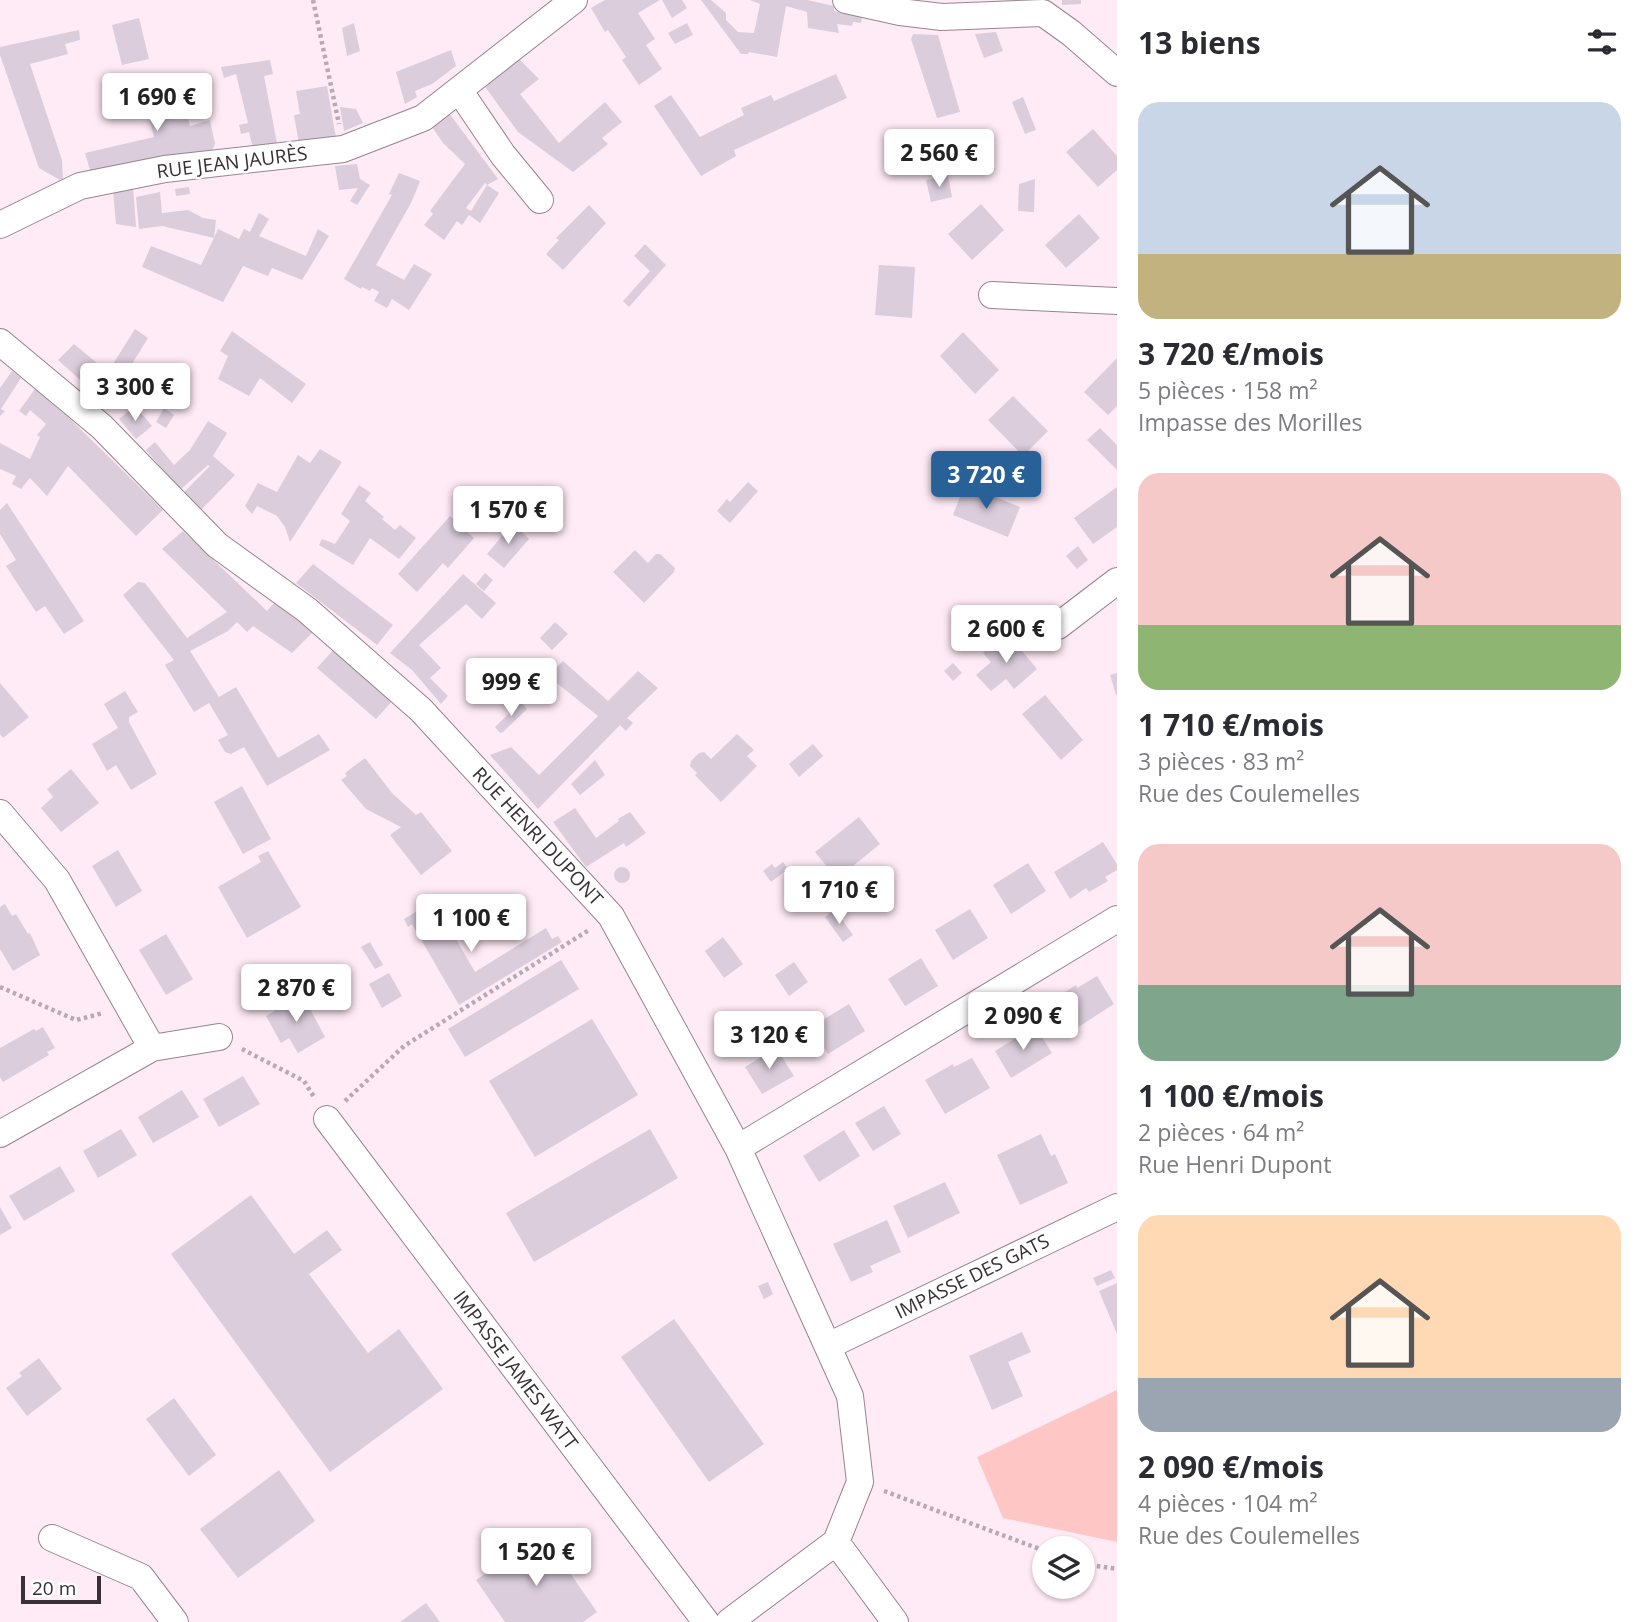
<!DOCTYPE html>
<html lang="fr">
<meta charset="utf-8">
<style>
body{margin:0;font-family:"Open Sans",sans-serif;background:#f2f2f3;color:#2b2b33;height:100vh;display:flex;flex-direction:column;font-size:26px;white-space:nowrap}
*{box-sizing:border-box;margin:0}
p{font-size:23px;color:#7c7c81}
.icon{flex:none;width:38px;height:38px;fill:none;stroke:currentColor;stroke-width:2;stroke-linecap:round;stroke-linejoin:round}
.map{position:relative;flex:1;overflow:hidden}
.details{display:flex;flex-direction:column;background:#fff;width:525px}
.details>*{flex:none}
.buttons{position:absolute;left:1032px;top:1536px;display:grid;gap:14px}
.buttons a{display:grid;place-items:center;width:63px;height:63px;border-radius:50%;background:#fff;box-shadow:0 2px 5px #0004;font-size:35px}
.scale{position:absolute;left:21px;bottom:18px;width:80px;box-sizing:border-box;padding-left:7px;border:4px solid #373034;border-top:0;font-size:19px;line-height:24px;white-space:nowrap;color:#373034;-webkit-text-stroke:5px #fff;paint-order:stroke}
.price{position:absolute;translate:-50% -60px;padding:0 16px;border-radius:7px;background:#fff;color:#222;font-size:23px;line-height:46px;filter:drop-shadow(0 2px 4px #0008)}
.price::after{content:'';position:absolute;left:50%;top:42px;width:21px;height:16px;margin-left:-10px;background:inherit;clip-path:polygon(0 0,100% 0,50% 100%)}
.price.current{background:#276198;color:#fff}
ul{padding:0;list-style:none}
li{display:grid;align-content:center;gap:14px;height:371px;padding:0 21px}
li span{display:grid;place-items:center;height:217px;border-radius:21px;color:#555}
li>.icon{margin-inline-start:auto}
span .icon{width:126px;height:126px;fill:#fffc;stroke-width:1}
li b{font-size:30px}
h2{display:flex;justify-content:space-between;align-items:center;height:84px;padding:0 21px;font-size:30px}
main{display:flex;flex:1;min-height:0}
.map>svg:first-child{display:block}
</style>
<main>
<div class="map">
<svg width="1117" height="1622" viewBox="0 0 1117 1622">
<rect width="100%" height="100%" fill="#ffebf6"/>
<!-- green -->
<path fill="#fec7c5" d="M1117,1390v152l-114,-24 -26,-61z"/>
<!-- building -->
<path fill="#dbcddc" d="M605,0h55l-22,13 17,26 -9,6 16,24 -23,16 -17,-25 4,-3 -18,-27 -3,2 -14,-24z
M662,0h20l5,8 -15,10z
M701,0h10l15,13v7l12,12 16,1 6,-29 -10,-4h57l27,6v5l28,6 -1,6 -8,-1 -1,4 -15,-2 2,9 -31,-5 -1,-16 -21,-6 -9,51 -28,-5 -1,2h-7z
M1062,0h19v4l-19,1z
M139,18l10,41 -27,6 -10,-40z
M354,23l6,28 -13,5 -5,-28z
M687,23l6,12 -18,9 -7,-11z
M79,30l1,10 -15,4 3,10 -38,10 32,96 1,19 -3,1 -21,-12 -39,-113v-8z
M996,32l7,19 -19,7 -9,-24z
M913,34l25,1 22,77 -23,6 -26,-79z
M451,50l5,16 -24,18 -17,7 2,6 -12,7 -9,-32z
M517,57l22,22 -19,15 39,49 46,-41 17,20 -20,16 6,6 -35,28 -55,-40 -35,-48z
M270,60l3,14 -9,2 13,67 -24,5 -4,-16 -8,2 -2,-9 9,-2 -12,-49 -12,4 -3,-11z
M176,74l14,52 20,-6 5,24 -3,7 -120,26 -7,-24 69,-16 -13,-53z
M836,74l11,24 -113,52 2,6 -35,20 -47,-70 17,-11 29,42 44,-22 -3,-7 30,-13 3,6z
M327,86l9,52 -37,6 -5,-29 6,-1 -4,-23z
M1023,97l13,33 -11,4 -13,-32z
M340,107l16,2 7,14 -19,8z
M449,113l49,66 -11,6 -2,-2 -19,25 5,3 16,-26 12,8 -19,30 -11,-8 -7,10 -5,-4 -13,19 -20,-15 9,-11 -3,-3 35,-47 -22,-21 -11,-16z
M1093,129l24,27v14l-19,17 -32,-35z
M357,164l3,15 10,6 -13,20 -7,-4 8,-13 -19,2 -4,-24z
M399,173l21,8 -1,3 -8,19 -35,62 28,15 10,-16 18,10 -23,36 -17,-11 -5,9 -13,-7 5,-9 -7,-4 -2,3 -8,-4 -1,2 -17,-10 48,-84 -3,-1z
M948,176l4,21 -21,5 -5,-22z
M1035,179l-1,33 -16,-1 1,-27z
M133,186l3,41 -20,-3 -3,-32z
M189,187l1,7 -14,2 -1,-7z
M160,192l2,21 26,-3 15,8 13,2 -2,18 4,-9 21,10 5,-10 6,3 9,-19 10,6 -10,17 47,20 12,-27 11,7 -27,44 -30,-12 -4,8 -25,-10 -20,36 -81,-35 9,-21 50,19 13,-27 -52,-12 -23,3 -3,-32z
M981,204l23,26 -32,30 -24,-26z
M589,205l17,18 -43,47 -17,-16 13,-14 -3,-2z
M1079,214l21,24 -34,30 -21,-23z
M645,244l21,21 -37,42 -6,-6 27,-30 -16,-15z
M879,265l36,2 -3,51 -37,-3z
M135,329l13,9 -41,66 -49,-44 16,-16 34,28z
M232,331l74,53 -14,19 -32,-25 -11,18 -31,-17 10,-23 -8,-5z
M963,332l36,38 -24,24 -35,-38z
M1117,358v48l-9,9 -24,-23z
M12,371l9,7 -20,31 4,2 -5,5v-28z
M35,389l34,29 94,92 -27,26 -68,-70 -21,30 -17,-18 -9,11 -9,-5 4,-8 -16,-7v-26l30,16 10,-22 -3,-2 9,-11 -16,-14 -4,6 -7,-5z
M1013,396l35,35 -25,25 -35,-36z
M135,406l17,20 -16,13 -17,-20z
M164,408l10,7 -8,13 -10,-6z
M208,421l19,12 -14,23 22,19 -35,36 -17,-18 27,-27 -2,-1 -28,25 -34,-40 9,-8 19,23 16,-15z
M1100,428l17,17v25l-30,-30z
M320,449l22,13 -52,80 -5,-15 -8,-11 -20,-10 -5,8 -7,-8 13,-23 19,9 21,-37 12,8z
M748,482l10,9 -28,32 -13,-12 10,-12 3,3z
M965,484l55,23 -12,30 -55,-22z
M359,485l12,8 -6,8 19,16 -2,2 13,11 5,-5 16,13 -17,21 -29,-21 -17,27 -34,-20 3,-6 13,5 15,-23 -9,-7z
M1117,487v40l-24,17 -19,-26z
M7,503l77,118 -20,13 -19,-28 -9,6 -30,-46 10,-6 -16,-26v-24z
M450,516l24,22 -26,30 -5,-5 -26,29 -19,-18z
M513,523l16,16 -25,29 -17,-14z
M183,531l84,80 8,-9 41,27 -24,24 -39,-27 -6,6 -10,-10 -9,9 -38,20 29,46 17,-10 42,71 41,-24 11,16 -63,36 -23,-39 -13,7 -6,-2 -7,-12 10,-5 -19,-32 -15,9 -29,-47 9,-5 -51,-65 15,-13 7,1 42,55 40,-26 -65,-63z
M1078,546l10,14 -11,9 -11,-13z
M635,550l13,13 8,-9h4l15,14 -1,4 -30,31 -31,-31z
M313,564l80,61 -16,20 -81,-62z
M485,573l8,7 -9,11 -8,-7z
M463,574l33,29 -14,16 -16,-15 -47,41 22,23 -11,10 18,18 -7,8 -29,-34 -22,-17z
M555,622l13,12 -16,16 -12,-12z
M1007,633l30,36 -23,20 -8,-10 -15,12 -15,-16 15,-13 -8,-9z
M336,647l59,51 -19,21 -59,-51z
M563,661l45,40 30,-30 20,17 -31,30 6,5 -7,8 -6,-6 -82,84 -48,-54 21,-8 28,28 59,-59 -50,-40z
M953,663l9,10 -9,8 -9,-10z
M1117,673v22h-1l-6,-20z
M0,683l29,34 -26,21 -3,-4z
M125,691l13,21 -9,5v5l28,52 -26,16 -15,-25 -9,6 -15,-27 26,-16 -14,-24z
M1045,695l38,45 -22,20 -39,-46z
M521,702l6,7 -24,23 -3,1 -5,-6z
M737,734l17,16 -7,6 10,10 -36,36 -26,-27 2,-2 -7,-7 1,-5 8,-8 5,-1 7,7z
M813,744l10,12 -24,21 -10,-13z
M365,758l27,35 24,22 5,-3 31,39 -31,24 -31,-40 11,-8 -35,-18 -25,-29 6,-4 -2,-3z
M595,760l10,15 -25,20 -9,-11z
M71,769l28,34 -38,29 -20,-24 12,-11 -6,-8z
M242,786l29,53 -28,15 -29,-52z
M575,808l21,30 23,-17 -1,-2 12,-7 16,21 -20,14 -2,-4 -38,24 -33,-45z
M859,817l21,27 -43,35 -22,-27z
M1103,842l14,22v6l-12,7 3,4 -19,11 -3,-4 -16,11 -16,-27z
M118,850l24,41 -26,16 -24,-41z
M268,851l33,56 -54,31 -29,-51 43,-25 -3,-6z
M783,862l5,7 -17,13 -8,-11 9,-7 3,4z
M1028,863l18,28 -35,23 -18,-29z
M614 875a8 8 0 1 1 16 0a8 8 0 1 1-16 0Z
M434,901l41,71 71,-44 6,11 6,-3 4,6 -103,63 -47,-81 -4,3 -4,-8z
M5,904l7,12 4,-2 12,20 2,-1 10,22 -27,16 -13,-22v-42z
M970,909l18,29 -35,22 -18,-30z
M835,910l18,25 -10,7 -18,-25z
M166,934l27,45 -27,16 -27,-45z
M723,937l20,27 -19,14 -19,-27z
M370,942l13,23 -8,4 -14,-22z
M921,958l17,28 -33,20 -17,-27z
M561,960l18,29 -114,68 -17,-28z
M794,962l14,20 -19,14 -14,-21z
M389,973l13,23 -20,12 -13,-24z
M1097,976l17,28 -51,33 -19,-31 32,-21 1,3z
M302,994l23,43 -27,16 -9,-15 -8,5 -15,-27z
M849,1004l16,27 -37,23 -17,-27z
M592,1019l46,76 -103,62 -46,-76z
M1035,1026l17,27 -41,25 -16,-27z
M43,1027l12,21 -8,4 2,3 -46,27 -3,-5v-29l34,-19 2,2z
M776,1048l18,28 -32,18 -17,-27z
M972,1058l18,30 -45,26 -20,-34 28,-16 1,3z
M243,1076l17,28 -41,23 -16,-28z
M182,1090l17,27 -46,26 -15,-26z
M884,1106l17,28 -28,17 -18,-28z
M121,1129l16,26 -39,23 -15,-27z
M650,1129l28,49 -144,84 -28,-49z
M844,1130l16,26 -41,26 -16,-26z
M1041,1134l10,22 4,-2 13,29 -48,22 -23,-50z
M60,1166l15,25 -51,30 -15,-25z
M945,1182l15,31 -52,25 -15,-32z
M251,1195l43,59 33,-24 15,20 -33,24 59,79 31,-24 44,60 -113,83 -159,-218z
M0,1207l12,21 -12,7z
M887,1220l14,32 -31,14 3,6 -22,10 -18,-38z
M1111,1270l4,8 -18,8 -4,-8z
M768,1282l5,12 -9,5 -6,-13z
M1117,1283v51l-18,-43z
M674,1319l90,125 -55,38 -88,-125z
M1022,1332l9,20 -23,10 15,34 -31,14 -23,-54z
M39,1358l23,31 -35,27 -21,-28 16,-12 -3,-3z
M174,1398l42,57 -27,21 -43,-57z
M279,1470l36,51 -77,57 -38,-49z
M543,1534l54,78 -14,10h-78l-29,-42z
M426,1603l14,19h-40z"/>
<g fill="none" stroke-linecap="round" stroke-linejoin="round">
<defs>
<path id="minor" d="M846,0l54,12 42,5 101,-4 28,20 46,40
M459,90l44,65 37,45
M0,225l80,-39 85,-17 178,-20 80,-31 151,-118
M992,295l125,6
M0,342l102,85 115,118 90,65 114,100 190,206 127,232 112,248 10,86 -24,60 -107,80
M1058,626l59,-45
M0,813l57,67 95,168
M327,1119l379,503
M0,1134l152,-86 67,-11
M738,1148l379,-229
M828,1346l289,-139
M52,1538l89,39 34,45
M836,1542l59,80"/>
</defs>
<!-- minor casing -->
<use href="#minor" stroke="#96848e" stroke-width="28"/>
<!-- path -->
<path stroke="#b9a9b2" stroke-width="4.5" stroke-dasharray="3.5 3.5" stroke-linecap="butt" d="M313,0l26,124
M0,987l76,33 27,-7
M242,1049l62,32 10,16
M345,1101l59,-55 185,-116
M884,1491l161,60
M1083,1564l34,5"/>
<!-- minor -->
<use href="#minor" stroke="#fff" stroke-width="26"/>
</g>
<g text-anchor="middle" dominant-baseline="central" stroke-width="5" stroke-linejoin="round" paint-order="stroke">
<!-- street labels -->
<g font-size="19" fill="#373034" stroke="#fff">
<text transform="translate(232 162) rotate(-7)">RUE JEAN JAURÈS</text>
<text transform="translate(538 836) rotate(47)">RUE HENRI DUPONT</text>
<text transform="translate(972 1276) rotate(-26)">IMPASSE DES GATS</text>
<text transform="translate(516 1370) rotate(53)">IMPASSE JAMES WATT</text>
</g>
</g>
</svg>
<div class="buttons">
<a><svg class="icon" aria-label="layers" viewBox="0 0 24 24"><path d="M12 4l9 5-9 5-9-5zM3 14l9 5 9-5"/></svg></a>
</div>
<div class="scale">20 m</div>
<b class="price" style="left:157px;top:133px">1 690 €</b>
<b class="price" style="left:939px;top:189px">2 560 €</b>
<b class="price" style="left:135px;top:423px">3 300 €</b>
<b class="price current" style="left:986px;top:511px">3 720 €</b>
<b class="price" style="left:508px;top:546px">1 570 €</b>
<b class="price" style="left:1006px;top:665px">2 600 €</b>
<b class="price" style="left:511px;top:718px">999 €</b>
<b class="price" style="left:839px;top:926px">1 710 €</b>
<b class="price" style="left:471px;top:954px">1 100 €</b>
<b class="price" style="left:296px;top:1024px">2 870 €</b>
<b class="price" style="left:1023px;top:1052px">2 090 €</b>
<b class="price" style="left:769px;top:1071px">3 120 €</b>
<b class="price" style="left:536px;top:1588px">1 520 €</b>
</div>
<section class="details">
<h2>13 biens<svg class="icon" aria-label="filters" viewBox="0 0 24 24"><path d="M4 7h16M4 17h16"/><circle cx="9" cy="7" r="2"/><circle cx="15" cy="17" r="2"/></svg></h2>
<ul>
<li><span style="background:linear-gradient(#c9d6e8 70%,#c2b280 0)"><svg class="icon" aria-label="home" viewBox="0 0 24 24"><path d="M3 11l9-7 9 7M6 9v11h12V9"/></svg></span><div><b>3 720 €/mois</b><p>5 pièces · 158 m²</p><p>Impasse des Morilles</p></div></li>
<li><span style="background:linear-gradient(#f6c9c9 70%,#8fb573 0)"><svg class="icon" aria-label="home" viewBox="0 0 24 24"><path d="M3 11l9-7 9 7M6 9v11h12V9"/></svg></span><div><b>1 710 €/mois</b><p>3 pièces · 83 m²</p><p>Rue des Coulemelles</p></div></li>
<li><span style="background:linear-gradient(#f6c9c9 65%,#7fa58c 0)"><svg class="icon" aria-label="home" viewBox="0 0 24 24"><path d="M3 11l9-7 9 7M6 9v11h12V9"/></svg></span><div><b>1 100 €/mois</b><p>2 pièces · 64 m²</p><p>Rue Henri Dupont</p></div></li>
<li><span style="background:linear-gradient(#ffd9b3 75%,#9aa5b1 0)"><svg class="icon" aria-label="home" viewBox="0 0 24 24"><path d="M3 11l9-7 9 7M6 9v11h12V9"/></svg></span><div><b>2 090 €/mois</b><p>4 pièces · 104 m²</p><p>Rue des Coulemelles</p></div></li>
</ul>
</section>
</main>
